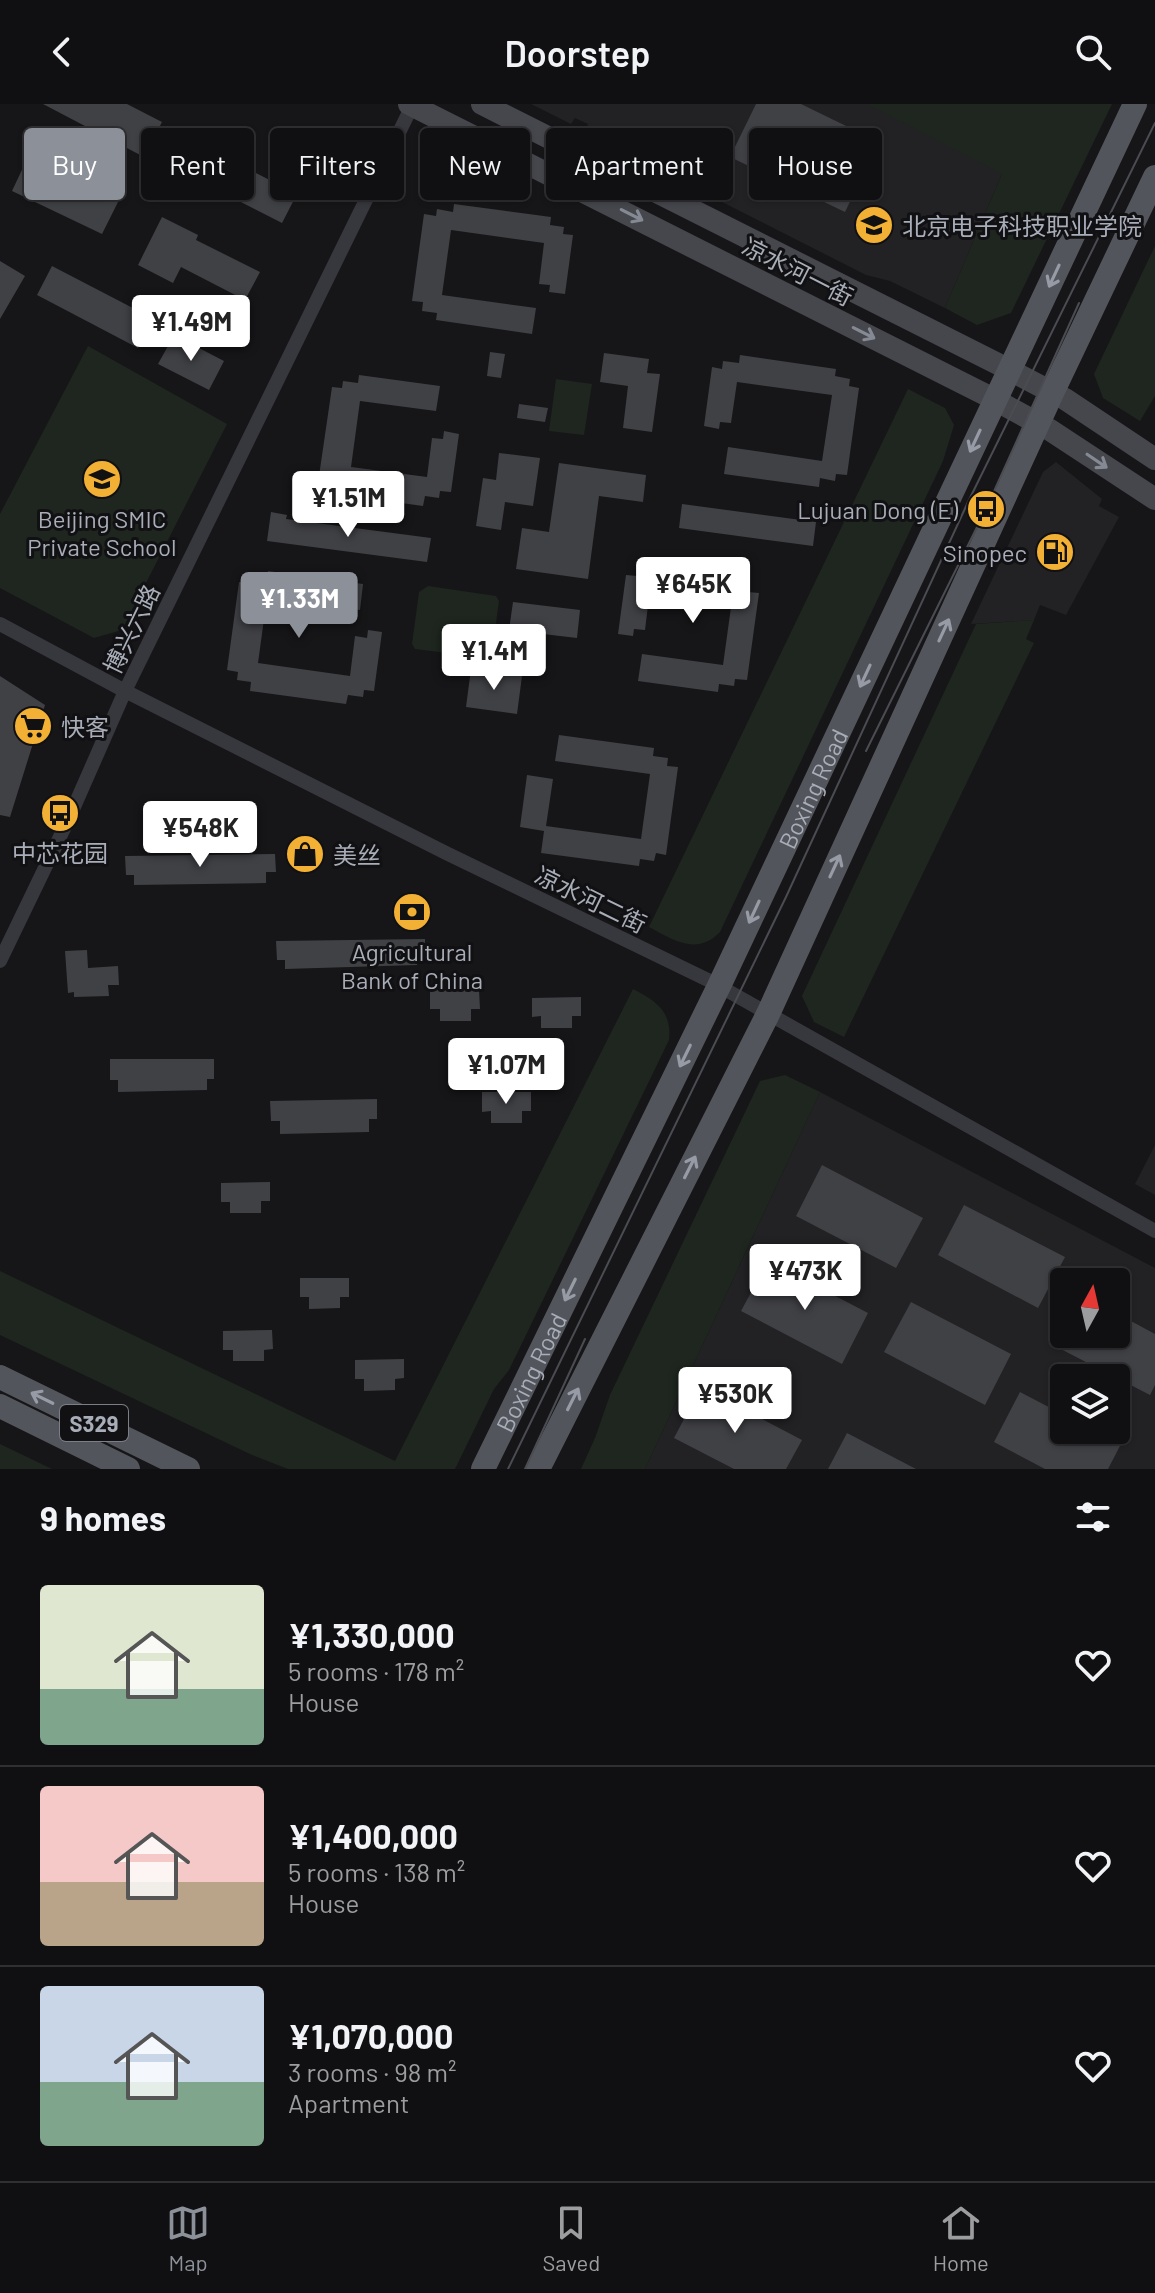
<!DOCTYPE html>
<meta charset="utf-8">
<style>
body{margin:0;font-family:Barlow,"Noto Sans SC",sans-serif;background:#19191b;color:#f1f3f6;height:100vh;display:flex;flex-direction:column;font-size:30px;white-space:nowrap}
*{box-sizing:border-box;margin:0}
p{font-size:26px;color:#9c9d9f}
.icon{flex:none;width:44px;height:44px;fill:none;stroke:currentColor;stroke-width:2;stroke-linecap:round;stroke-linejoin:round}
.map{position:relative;height:1365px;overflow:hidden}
.panel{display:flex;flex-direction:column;background:#101012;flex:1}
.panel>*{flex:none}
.hud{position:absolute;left:24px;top:24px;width:1108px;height:72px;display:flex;gap:16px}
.needle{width:52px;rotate:8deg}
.fabs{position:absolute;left:1050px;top:1164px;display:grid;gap:16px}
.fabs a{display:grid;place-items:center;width:80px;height:80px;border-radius:8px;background:#101012;box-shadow:0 2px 6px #0004,0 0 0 2px #303032;font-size:40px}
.price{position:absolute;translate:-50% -68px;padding:0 18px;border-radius:8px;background:#fff;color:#222;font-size:26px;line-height:52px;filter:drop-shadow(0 2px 4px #0008)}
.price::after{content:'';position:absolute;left:50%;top:48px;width:24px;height:18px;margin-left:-12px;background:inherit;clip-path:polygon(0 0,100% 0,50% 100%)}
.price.active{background:#8c9099;color:#fff}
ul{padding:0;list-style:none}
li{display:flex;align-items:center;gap:24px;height:200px;padding:0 40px}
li+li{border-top:2px solid #303032}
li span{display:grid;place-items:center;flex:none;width:224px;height:160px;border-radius:8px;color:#555}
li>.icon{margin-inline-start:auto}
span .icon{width:96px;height:96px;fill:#fffc;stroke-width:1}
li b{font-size:34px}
h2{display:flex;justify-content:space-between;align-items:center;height:96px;padding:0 40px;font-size:34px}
.pill{padding:0 28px;border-radius:8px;background:#101012;box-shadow:0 2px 6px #0004,0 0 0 2px #303032;font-size:28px;line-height:72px}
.pill.active{background:#8c9099;color:#fff}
header{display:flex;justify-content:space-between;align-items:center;height:104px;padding:0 40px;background:#101012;font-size:36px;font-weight:600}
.tabs{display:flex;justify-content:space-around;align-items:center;height:112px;border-top:2px solid #303032;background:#101012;font-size:22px;color:#9c9d9f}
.tabs a{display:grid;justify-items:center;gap:4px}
.tabs .active{color:#8c9099}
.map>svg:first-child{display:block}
</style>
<header><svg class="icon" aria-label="back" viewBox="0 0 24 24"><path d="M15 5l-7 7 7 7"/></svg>Doorstep<svg class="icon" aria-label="search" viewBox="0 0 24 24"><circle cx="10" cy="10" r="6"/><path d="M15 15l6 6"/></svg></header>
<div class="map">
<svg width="1155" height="1365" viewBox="0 0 1155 1365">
<rect width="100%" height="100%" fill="#161618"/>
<!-- built -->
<path fill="#222225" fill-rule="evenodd" d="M531,0h505l-34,70 -57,134 -55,-27 -24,-6 -197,-100 -84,-44 3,-7 -13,-6 -4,6z
M1056,358l46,37 -3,7 20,11 -53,98 -26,-10 -6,15 -63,4 72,-152z
M820,988l335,176v201h-510zM1064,1178h52v52h-52zM1064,1274h52v52h-52z
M1155,1041v50l-20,-11z"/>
<!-- green -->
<path fill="#1e261f" d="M867,0h245l-101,209 -34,12 -32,-17 57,-134z
M1155,142v150l-15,25 -37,-23 -9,-24z
M88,242l139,78 -105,206 -28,8 -94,-50v-74z
M556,275l36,5 -8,51 -35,-4z
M908,285l37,19 9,17 -11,36 -223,471c-23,24 -47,8 -71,-5z
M428,482l68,10 3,5 -7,51 -5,6 -72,-9 -3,-5 7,-52z
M1034,516l-8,19 8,4 -190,394 -30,-15 -12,-26 174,-372z
M633,885c23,12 39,22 36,51l-160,330 -15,19 -39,80h-167l-36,-14 -252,-120v-64l395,190z
M785,971l35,17 -175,377h-64l14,-31 15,-43 150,-314z
M0,1340l52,25h-52z"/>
<!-- building -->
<path fill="#404145" d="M43,0h84l35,18 -18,35z
M756,0h45l78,38 -34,70 -115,-55z
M207,44l90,46 -15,29 -90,-46z
M28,53l91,43 -17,34 -90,-43z
M454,100l97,13 -1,8 14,2 -1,7 10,1 -8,59 -16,-2 1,-7 -11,-1 5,-41 -93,-13 -9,65 94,13 -4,26 -96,-14 1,-7 -15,-2 1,-9 -11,-1 12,-87 12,2 1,-7 16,3z
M162,113l36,18 -2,5 64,32 -15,28 -64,-33 -8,16 -35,-18z
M0,157l25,15 -25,43z
M52,162l102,53 -16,29 -101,-53z
M174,231l50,26 -15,29 -51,-26z
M490,248l15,2 -4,24 -14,-2z
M604,249l45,6 -2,14 13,1 -8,58 -29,-4 5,-42 -28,-4z
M740,251l96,14 -1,7 15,3 -1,7 10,2 -12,87 -11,-1 -1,7 -15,-3 -1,9 -95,-13 4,-27 94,14 10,-66 -95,-13 -6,41 -11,-1 -1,7 -15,-3 8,-59 10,2 1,-8 16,2z
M359,271l81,11 -4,25 -76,-10 -9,66 76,10 5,-39 11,1 1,-8 15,3 -8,58 -11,-1 -1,7 -14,-2 -2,10 -80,-11 1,-9 -14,-2 1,-7 -12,-1 13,-89 10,1 1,-7 15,2z
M519,300l29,4 -3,14 -28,-4z
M499,349l41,5 -7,48 -28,-4 -4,28 -25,-4 7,-48 13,2z
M559,359l87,12 -3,27 -44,-6 -11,83 -72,-10 6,-41 27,4z
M682,400l134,18 -3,24 -134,-18z
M271,408l16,3 -1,4 145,19 -4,24 -160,-21z
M655,459l81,11 -1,8 14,2 -1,8 11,1 -12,87 -12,-1 -1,7 -15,-2 -1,8 -80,-11 4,-27 81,11 9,-65 -82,-11 -5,41 -11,-1 -1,7 -15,-2 8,-59 11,1 1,-7 16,2z
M268,467l95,13 -3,26 -93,-13 -9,66 92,13 5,-40 12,2 1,-8 14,2 -8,59 -10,-1 -1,7 -15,-2 -2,9 -96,-13 1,-9 -14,-2 1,-8 -11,-2 12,-88 11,1 1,-7 16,2z
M513,498l67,8 -3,28 -68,-8z
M471,565l51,7 -5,38 -51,-7z
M0,572l45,29 -35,112 -10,-2z
M559,631l95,13 -1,8 15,2 -1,8 11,1 -12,88 -10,-2 -2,8 -14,-2 -1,7 -98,-13 3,-22 -24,-4 7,-52 26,4 -7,47 95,13 9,-65 -95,-13z
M275,750l1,18h-10v11l-132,2v-10h-8l-1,-19z
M425,835v19h-8v7l-132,4v-9h-8l-1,-19z
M87,846l1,18 30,-2 1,19h-11l1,11 -35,1v-5l-6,1 -3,-42z
M430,886h49l1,19h-9v12h-31v-12h-10z
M581,893v19h-9v12h-31v-12l-9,1v-19z
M110,955h104v20h-7v11l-89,2v-12h-8z
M482,988h49v19h-9v12h-31v-12l-9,1z
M377,995v20h-8v13l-89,2v-13h-9l-1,-20z
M822,1061l101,53 -27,50 -100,-52z
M270,1078v19h-9v12h-31v-11h-9v-19z
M964,1101l101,52 -27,51 -100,-53z
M768,1157l100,52 -26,51 -101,-53z
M300,1174h49v19h-9v11l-31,1v-12h-9z
M911,1198l100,52 -26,51 -101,-53z
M1116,1209l39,21v51l-5,10 -101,-52 15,-29v20h52z
M272,1226l1,19 -9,1v11h-31v-11h-10v-19z
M404,1255v19l-9,1v11l-31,1v-12h-9v-19z
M701,1283l101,53 -16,29h-52l-60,-31z
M1020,1288l44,23v15h30l27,14 -13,25h-63l-51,-27z
M847,1329l69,36h-88z"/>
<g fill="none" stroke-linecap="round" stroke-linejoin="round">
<!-- minor -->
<path stroke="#37383d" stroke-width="14" d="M0,520l125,67 321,162 266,129 443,249
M0,857l70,-145 55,-125 288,-587"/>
<!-- secondary -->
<path stroke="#45474d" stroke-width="22" d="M409,0l579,292 62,34 105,69
M482,0l520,262 63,33 90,60"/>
<!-- primary -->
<g stroke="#53555c" stroke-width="24">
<path d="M0,1273l188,92"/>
<path d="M0,1302l128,63"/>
<path id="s1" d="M483,1365l236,-483 416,-882"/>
<path d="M538,1365l230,-455 284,-621 103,-216"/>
</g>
<!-- tram -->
<path stroke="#4a4c52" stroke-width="2" d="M866,647l120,-242 93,-206
M508,1365l278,-572 182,-395 187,-379
M525,1365l60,-130"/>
</g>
<!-- one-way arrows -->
<defs><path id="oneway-shaft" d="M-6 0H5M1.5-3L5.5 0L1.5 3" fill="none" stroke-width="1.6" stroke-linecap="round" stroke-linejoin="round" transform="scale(2)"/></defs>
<g stroke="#858993">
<use href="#oneway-shaft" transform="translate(632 111) rotate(27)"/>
<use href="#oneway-shaft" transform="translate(864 229) rotate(27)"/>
<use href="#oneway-shaft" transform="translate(1097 357) rotate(34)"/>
</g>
<g stroke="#979ba6">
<use href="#oneway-shaft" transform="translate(1054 172) rotate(115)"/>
<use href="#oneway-shaft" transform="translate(975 337) rotate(115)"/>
<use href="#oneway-shaft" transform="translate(944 526) rotate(-65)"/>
<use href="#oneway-shaft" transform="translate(865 572) rotate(115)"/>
<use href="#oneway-shaft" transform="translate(835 762) rotate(-65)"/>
<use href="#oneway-shaft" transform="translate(754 808) rotate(115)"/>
<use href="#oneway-shaft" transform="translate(685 952) rotate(116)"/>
<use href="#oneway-shaft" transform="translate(690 1063) rotate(-63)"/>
<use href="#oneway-shaft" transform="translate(570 1186) rotate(116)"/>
<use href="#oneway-shaft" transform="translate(42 1294) rotate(-154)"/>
<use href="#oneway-shaft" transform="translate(573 1295) rotate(-63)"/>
</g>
<!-- icons -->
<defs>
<symbol id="university-disc" viewBox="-11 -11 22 22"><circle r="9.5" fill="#f2b134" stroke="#111113"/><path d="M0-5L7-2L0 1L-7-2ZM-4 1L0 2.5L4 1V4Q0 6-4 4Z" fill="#111"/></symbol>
<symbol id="school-disc" viewBox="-11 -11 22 22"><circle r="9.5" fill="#f2b134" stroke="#111113"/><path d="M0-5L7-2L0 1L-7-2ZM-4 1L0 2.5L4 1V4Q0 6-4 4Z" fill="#111"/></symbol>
<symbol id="bus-disc" viewBox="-11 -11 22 22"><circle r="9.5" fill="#f2b134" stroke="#111113"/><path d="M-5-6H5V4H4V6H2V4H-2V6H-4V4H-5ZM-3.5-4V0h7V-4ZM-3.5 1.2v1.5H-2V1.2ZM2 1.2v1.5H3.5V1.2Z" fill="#111"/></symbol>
<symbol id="fuel-disc" viewBox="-11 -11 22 22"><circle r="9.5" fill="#f2b134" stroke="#111113"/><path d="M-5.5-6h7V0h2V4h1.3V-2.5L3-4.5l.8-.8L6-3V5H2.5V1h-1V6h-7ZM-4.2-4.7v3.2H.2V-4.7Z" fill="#111"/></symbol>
<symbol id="supermarket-disc" viewBox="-11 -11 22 22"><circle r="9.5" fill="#f2b134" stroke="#111113"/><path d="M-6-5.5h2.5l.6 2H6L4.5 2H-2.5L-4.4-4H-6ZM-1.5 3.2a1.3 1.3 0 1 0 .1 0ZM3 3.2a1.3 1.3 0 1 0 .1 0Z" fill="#111"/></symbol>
<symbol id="shop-disc" viewBox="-11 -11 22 22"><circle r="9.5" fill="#f2b134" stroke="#111113"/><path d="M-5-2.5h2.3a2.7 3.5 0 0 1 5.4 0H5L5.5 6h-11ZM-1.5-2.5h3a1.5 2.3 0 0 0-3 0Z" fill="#111"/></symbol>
<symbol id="bank-disc" viewBox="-11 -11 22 22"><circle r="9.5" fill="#f2b134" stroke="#111113"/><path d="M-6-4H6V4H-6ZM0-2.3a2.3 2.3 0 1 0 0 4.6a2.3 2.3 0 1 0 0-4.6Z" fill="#111"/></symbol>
</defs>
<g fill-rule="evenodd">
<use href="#university-disc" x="852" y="99" width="44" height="44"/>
<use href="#school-disc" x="80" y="353" width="44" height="44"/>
<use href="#bus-disc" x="964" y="383" width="44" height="44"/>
<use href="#fuel-disc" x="1033" y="426" width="44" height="44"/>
<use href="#supermarket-disc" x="11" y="600" width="44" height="44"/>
<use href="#bus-disc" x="38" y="687" width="44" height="44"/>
<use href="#shop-disc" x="283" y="728" width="44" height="44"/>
<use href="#bank-disc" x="390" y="786" width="44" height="44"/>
</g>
<g text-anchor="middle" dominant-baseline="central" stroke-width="6" stroke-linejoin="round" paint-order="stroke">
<!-- shield labels -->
<rect fill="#111113" stroke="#7b7e86" stroke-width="2" x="60" y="1301" width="68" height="36" rx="6"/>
<g font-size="22" font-weight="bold" fill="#a8adb8">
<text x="94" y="1319">S329</text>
</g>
<!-- poi labels -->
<g font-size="24" fill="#a8adb8" stroke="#111113" text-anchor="start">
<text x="902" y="121">北京电子科技职业学院</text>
<text x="958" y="405" text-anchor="end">Lujuan Dong (E)</text>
<text x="102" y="414" text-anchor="middle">Beijing SMIC<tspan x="102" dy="28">Private School</tspan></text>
<text x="1027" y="448" text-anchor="end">Sinopec</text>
<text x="61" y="622">快客</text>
<text x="60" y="748" text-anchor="middle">中芯花园</text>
<text x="333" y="750">美丝</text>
<text x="412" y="847" text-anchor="middle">Agricultural<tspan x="412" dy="28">Bank of China</tspan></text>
</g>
<!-- street labels -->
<g font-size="24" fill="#a8adb8" stroke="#111113">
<text transform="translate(798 167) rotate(27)">凉水河一街</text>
<text transform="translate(131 525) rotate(-64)">博兴六路</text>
<text stroke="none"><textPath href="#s1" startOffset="756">Boxing Road</textPath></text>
<text transform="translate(591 795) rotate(26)">凉水河二街</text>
<text stroke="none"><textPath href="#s1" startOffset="108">Boxing Road</textPath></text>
</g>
</g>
</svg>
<div class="fabs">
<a><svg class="needle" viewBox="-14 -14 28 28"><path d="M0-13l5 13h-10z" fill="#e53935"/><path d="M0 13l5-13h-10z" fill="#9c9d9f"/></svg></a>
<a><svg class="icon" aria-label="layers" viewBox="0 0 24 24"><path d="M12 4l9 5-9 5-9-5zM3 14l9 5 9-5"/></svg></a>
</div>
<b class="price" style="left:191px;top:259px">¥1.49M</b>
<b class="price" style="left:348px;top:435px">¥1.51M</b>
<b class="price" style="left:693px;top:521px">¥645K</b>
<b class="price active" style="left:299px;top:536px">¥1.33M</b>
<b class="price" style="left:494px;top:588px">¥1.4M</b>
<b class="price" style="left:200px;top:765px">¥548K</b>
<b class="price" style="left:506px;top:1002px">¥1.07M</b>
<b class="price" style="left:805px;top:1208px">¥473K</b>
<b class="price" style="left:735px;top:1331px">¥530K</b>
<div class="hud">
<a class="pill active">Buy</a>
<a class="pill">Rent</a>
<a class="pill">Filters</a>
<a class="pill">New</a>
<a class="pill">Apartment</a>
<a class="pill">House</a>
</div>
</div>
<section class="panel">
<h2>9 homes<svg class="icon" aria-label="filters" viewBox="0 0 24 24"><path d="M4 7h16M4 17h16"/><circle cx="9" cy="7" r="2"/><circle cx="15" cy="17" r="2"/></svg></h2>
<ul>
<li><span style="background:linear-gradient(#dfe7d0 65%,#7fa58c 0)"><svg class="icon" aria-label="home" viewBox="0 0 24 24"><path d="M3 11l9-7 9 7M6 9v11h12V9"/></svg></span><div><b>¥1,330,000</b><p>5 rooms · 178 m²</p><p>House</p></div><svg class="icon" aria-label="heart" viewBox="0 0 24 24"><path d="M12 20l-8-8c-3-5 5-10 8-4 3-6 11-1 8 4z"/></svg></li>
<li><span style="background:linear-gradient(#f6c9c9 60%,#b9a48a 0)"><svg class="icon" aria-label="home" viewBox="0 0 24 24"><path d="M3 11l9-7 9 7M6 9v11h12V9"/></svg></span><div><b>¥1,400,000</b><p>5 rooms · 138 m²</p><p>House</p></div><svg class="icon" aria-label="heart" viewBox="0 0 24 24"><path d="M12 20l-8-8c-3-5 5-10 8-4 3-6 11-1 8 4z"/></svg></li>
<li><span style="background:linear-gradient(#c9d6e8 60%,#7fa58c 0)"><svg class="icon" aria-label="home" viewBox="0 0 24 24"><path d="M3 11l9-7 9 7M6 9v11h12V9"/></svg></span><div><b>¥1,070,000</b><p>3 rooms · 98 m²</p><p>Apartment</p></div><svg class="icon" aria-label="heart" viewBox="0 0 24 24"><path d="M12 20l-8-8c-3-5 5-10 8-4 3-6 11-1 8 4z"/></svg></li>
</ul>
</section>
<nav class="tabs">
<a class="active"><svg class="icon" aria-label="map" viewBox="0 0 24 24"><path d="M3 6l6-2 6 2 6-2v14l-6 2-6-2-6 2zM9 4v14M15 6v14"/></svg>Map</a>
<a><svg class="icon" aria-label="saved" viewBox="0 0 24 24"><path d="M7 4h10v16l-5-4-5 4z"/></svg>Saved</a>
<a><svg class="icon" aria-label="home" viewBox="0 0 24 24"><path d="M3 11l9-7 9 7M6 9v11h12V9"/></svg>Home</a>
</nav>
